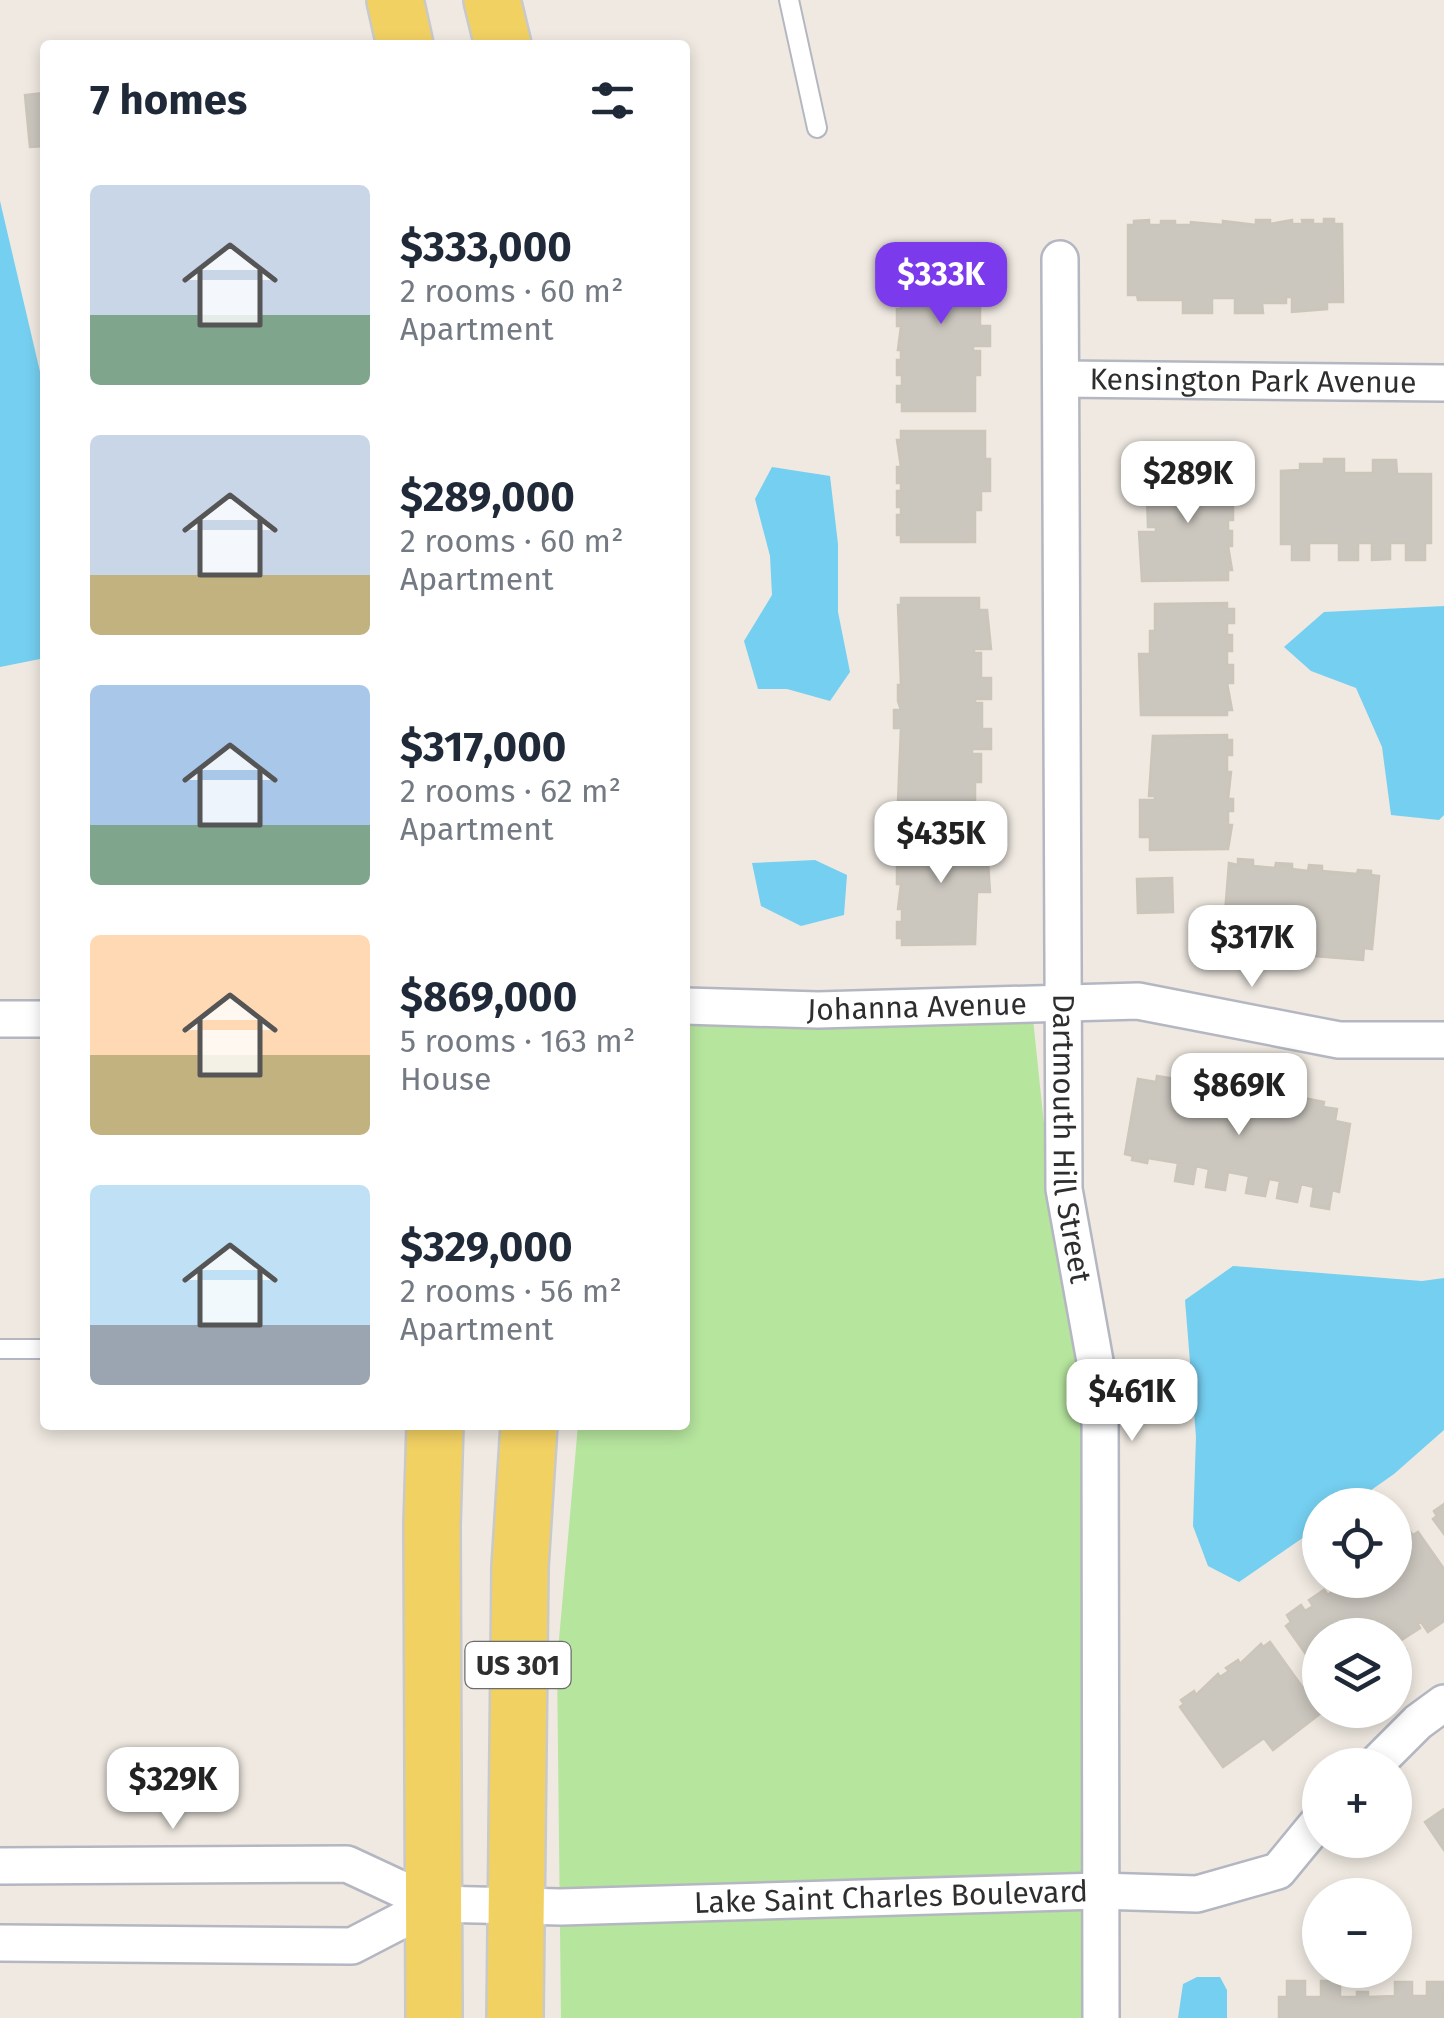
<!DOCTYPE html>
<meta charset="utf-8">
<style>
body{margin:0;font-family:"Fira Sans",sans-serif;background:#f2f2f3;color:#1f2937;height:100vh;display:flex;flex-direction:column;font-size:38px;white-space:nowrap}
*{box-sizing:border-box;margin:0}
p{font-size:32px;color:#747a83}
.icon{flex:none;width:55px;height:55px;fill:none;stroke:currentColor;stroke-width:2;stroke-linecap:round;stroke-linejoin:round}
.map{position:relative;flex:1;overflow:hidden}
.sheet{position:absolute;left:40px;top:40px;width:650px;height:1390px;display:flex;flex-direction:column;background:#fff;border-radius:10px;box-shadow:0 5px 15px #0003}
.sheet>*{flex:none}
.tools{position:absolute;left:1302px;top:1488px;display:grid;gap:20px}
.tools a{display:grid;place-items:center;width:110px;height:110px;border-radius:50%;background:#fff;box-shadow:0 5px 15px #0003;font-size:50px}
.price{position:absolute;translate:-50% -85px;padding:0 22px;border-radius:20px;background:#fff;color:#222;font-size:32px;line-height:65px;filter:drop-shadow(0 2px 5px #0008)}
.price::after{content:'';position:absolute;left:50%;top:60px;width:30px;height:22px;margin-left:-15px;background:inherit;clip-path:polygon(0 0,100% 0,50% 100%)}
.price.on{background:#7c3aed;color:#fff}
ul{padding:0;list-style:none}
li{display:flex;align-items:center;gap:30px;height:250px;padding:0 50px}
li span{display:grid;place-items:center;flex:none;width:280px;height:200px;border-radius:10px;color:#555}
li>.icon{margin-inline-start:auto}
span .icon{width:120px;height:120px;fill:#fffc;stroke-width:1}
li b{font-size:42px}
h2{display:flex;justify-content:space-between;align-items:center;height:120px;padding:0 50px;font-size:42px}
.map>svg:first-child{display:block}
</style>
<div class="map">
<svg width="1444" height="2018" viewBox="0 0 1444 2018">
<rect width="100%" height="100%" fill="#efe9e1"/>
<!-- green -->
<path fill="#b6e59e" d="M685,1019h348l25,239 34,205v555h-531l-4,-356 21,-237h107z"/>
<!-- water -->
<path fill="#75cff0" d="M0,201l45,192v265l-45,9z
M772,467l58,9 8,68v68l12,60 -20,29 -43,-12h-29l-14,-48 28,-46 -2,-39 -15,-57z
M1444,606v209l-5,5 -48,-5 -9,-68 -26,-59 -45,-17 -27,-24 40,-35z
M815,860l32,15 -3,40 -43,11 -40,-20 -9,-43z
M1233,1266l189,15 22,-3v152l-50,44 -44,31h-30v21l-81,56 -31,-16 -15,-40 3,-89 -11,-137z
M1197,1977h23l7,13v28h-49l5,-34z"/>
<!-- building -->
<path fill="#cbc7bf" stroke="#cbc5ba" stroke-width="2.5" d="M45,93v53l-15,1 -5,-52z
M1324,219h10v5h8l1,78h-16v7l-35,3v-15h-6v6h-24l1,10h-28v-15h-23v15h-29v-13h-45l-1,-5h-9v-70h6v-4l15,-1v5h12v-4h14v4h16v-3l32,3v-4l33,4v-5h14v4l22,-4v4h11l-1,-4h11v4h11z
M985,247v30h5v21h-17v3h7v25h10v20h-17v5h7v24h-5v36h-73v-9h-5v-16h5v-11h-5v-15h4v-10h-3l3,-24h-4v-17h4l-4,-27h4v-9h-6v-14h6v-11z
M901,431h84v28h5v32h-9v19h-6v32h-74v-7h-4v-20h4v-8h-4v-16h4v-8h-4v-16h4l-4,-27h4z
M1324,459h20v14h29v-13h23l1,14h34v69h-6v17h-19v-17h-16v16l-18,1v-17h-14v17h-19v-17h-30v17h-17v-16h-11v-73l19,-1v-6h24z
M1152,469h76v4h5v15h-5v17h5v15h-5v11h4v15h-4l4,24h-4v10l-86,1 -3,-49h17v-5h-8l-1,-30h5z
M901,598h78v12h8l4,39h-17v4h7v25h10v21h-16v4h7v26h9v20h-19v5h9v28h-6v29h-74v-9h-3l3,-74h-7v-18h7l-3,-9v-16h3l-3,-80h3z
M1227,603v6h7v14h-7v12h5v16h-5v14h6v18h-6l5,27h-5v5h-86l-2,-61h11v-23h5v-27z
M1227,735v5h5v15h-5v17h4l-3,27h5v12h-5v14h4l-4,24 -78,1v-13h-10v-37h15v-4h-6l4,-60z
M901,832h85l4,60h-13l-2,52 -73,1v-7h-5v-16h5v-13h-4l3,-25h-4v-17h4l-4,-28h4z
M1238,859l15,1v6l22,2 1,-5 16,1v5l16,2 1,-6 13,1v5l35,3 1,-4 13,1v4l8,1 -7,73 -8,-1 -1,12 -48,-4 1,-16 -33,-3 -2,15 -22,-2 1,-4 -37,-7 6,-76 9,2z
M1172,878l1,34 -35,1 -1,-34z
M1176,1074l23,5 -3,15 29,5 3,-13 21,1 21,4 -3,17 29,4 3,-15 25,5 -1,5 14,2 -2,12 15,3 -11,68 -7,-2 -3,19 -18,-3 3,-19 -13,-3 -4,18 -20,-4 3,-17 -11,-2 -4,17 -19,-3 3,-17 -21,-4 -3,18 -19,-3 3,-18 -13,-3 -3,18 -18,-3 3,-18 -30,-5 -1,5 -15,-3 1,-4 -8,-2 13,-75 18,3 1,-6 18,3z
M1444,1504v30l-11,-15 4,-3 -3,-5z
M1408,1529l5,6 5,-3 26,37v52l-16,11 -7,-10 -3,2 2,4 -20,13 6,9 -11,7v-22h-75v39l-34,-48 5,-4 -4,-7 14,-10 4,6 8,-5 -4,-6 15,-10 4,5 5,-4 -4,-6 8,-5h58v-32l3,-2 -3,-8z
M1270,1642l51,71 -48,37 -9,-12 -41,29 -43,-60 4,-3 -3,-4 13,-9 2,4 22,-21 2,3 9,-6 -3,-3 12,-8 2,4 21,-20 2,3z
M1444,1809v41l-19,-28z
M1287,1981h18v16h16v-16h19v16h17v-5h11v5l27,-1v-14h17v14h15v-14h16l1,36h-165v-21h8z"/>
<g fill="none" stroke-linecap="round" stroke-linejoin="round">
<defs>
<path id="service" d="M789,0l28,128
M0,1349h45"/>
<g id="minor">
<path id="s1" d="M1060,259l4,930 36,200 1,629"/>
<path id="s2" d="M1061,379l383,4"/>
<path id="s3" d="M685,1006l133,4 320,-9 201,39h105"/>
<path d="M0,1019h45"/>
<path d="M1375,1765l43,-43 26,-19"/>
<path id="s4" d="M0,1866l347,-2 86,40 128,3 537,-16 99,3 81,-23 42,-51"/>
<path d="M0,1943l352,3 81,-42"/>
</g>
<path id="primary" d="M395,0l10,45
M492,0l11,45
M434,2018l-2,-493 3,-100
M515,2018l5,-451 9,-142"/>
</defs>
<!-- service casing -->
<use href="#service" stroke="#b4b7c1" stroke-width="22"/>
<!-- minor casing -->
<use href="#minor" stroke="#b4b7c1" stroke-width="40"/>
<!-- primary casing -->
<use href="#primary" stroke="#c9c9c9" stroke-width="60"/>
<!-- service -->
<use href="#service" stroke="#fff" stroke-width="18"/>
<!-- minor -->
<use href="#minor" stroke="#fff" stroke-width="35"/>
<!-- primary -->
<use href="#primary" stroke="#f2d163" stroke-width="55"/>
</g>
<g text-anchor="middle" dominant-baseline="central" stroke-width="10" stroke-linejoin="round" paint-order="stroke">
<!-- shield labels -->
<rect fill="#fff" stroke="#6d6d6d" stroke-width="2.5" x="465.5" y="1642" width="105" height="46" rx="8"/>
<g font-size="28" font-weight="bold" fill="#2e2e2e">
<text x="518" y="1665">US 301</text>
</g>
<!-- street labels -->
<g font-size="30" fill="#2e2e2e" stroke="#fff">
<text stroke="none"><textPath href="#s2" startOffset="192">Kensington Park Avenue</textPath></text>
<text stroke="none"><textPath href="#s3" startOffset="232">Johanna Avenue</textPath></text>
<text stroke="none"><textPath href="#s1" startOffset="880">Dartmouth Hill Street</textPath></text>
<text stroke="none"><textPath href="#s4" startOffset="900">Lake Saint Charles Boulevard</textPath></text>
</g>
</g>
</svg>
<div class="tools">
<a><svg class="icon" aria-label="locate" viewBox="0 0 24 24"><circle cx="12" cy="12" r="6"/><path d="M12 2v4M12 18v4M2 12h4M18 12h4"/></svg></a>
<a><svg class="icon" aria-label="layers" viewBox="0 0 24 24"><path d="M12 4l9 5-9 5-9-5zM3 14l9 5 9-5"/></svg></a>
<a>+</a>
<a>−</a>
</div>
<b class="price on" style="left:941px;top:327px">$333K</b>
<b class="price" style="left:1188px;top:526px">$289K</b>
<b class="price" style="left:941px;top:886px">$435K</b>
<b class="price" style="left:1252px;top:990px">$317K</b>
<b class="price" style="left:1239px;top:1138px">$869K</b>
<b class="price" style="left:1132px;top:1444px">$461K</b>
<b class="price" style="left:173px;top:1832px">$329K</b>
<section class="sheet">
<h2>7 homes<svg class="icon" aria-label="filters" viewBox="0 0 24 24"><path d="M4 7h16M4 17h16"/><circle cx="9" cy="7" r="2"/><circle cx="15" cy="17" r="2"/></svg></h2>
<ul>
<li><span style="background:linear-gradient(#c9d6e8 65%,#7fa58c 0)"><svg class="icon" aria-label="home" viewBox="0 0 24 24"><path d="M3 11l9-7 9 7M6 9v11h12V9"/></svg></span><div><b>$333,000</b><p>2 rooms · 60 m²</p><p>Apartment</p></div></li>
<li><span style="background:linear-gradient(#c9d6e8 70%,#c2b280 0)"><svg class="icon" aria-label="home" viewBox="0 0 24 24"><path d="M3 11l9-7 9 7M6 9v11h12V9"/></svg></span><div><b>$289,000</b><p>2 rooms · 60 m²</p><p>Apartment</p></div></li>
<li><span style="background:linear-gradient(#a9c7e8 70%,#7fa58c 0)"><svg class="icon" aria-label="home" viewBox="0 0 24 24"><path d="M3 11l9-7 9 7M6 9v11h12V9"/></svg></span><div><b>$317,000</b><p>2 rooms · 62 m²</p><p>Apartment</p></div></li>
<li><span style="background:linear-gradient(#ffd9b3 60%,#c2b280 0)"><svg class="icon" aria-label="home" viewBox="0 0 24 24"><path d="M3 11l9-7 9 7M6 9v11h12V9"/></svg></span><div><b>$869,000</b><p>5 rooms · 163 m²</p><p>House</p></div></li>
<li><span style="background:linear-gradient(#bfe0f5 70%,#9aa5b1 0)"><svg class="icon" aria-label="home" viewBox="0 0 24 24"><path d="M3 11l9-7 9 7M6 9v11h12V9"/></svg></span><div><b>$329,000</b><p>2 rooms · 56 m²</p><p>Apartment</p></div></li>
</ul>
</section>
</div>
